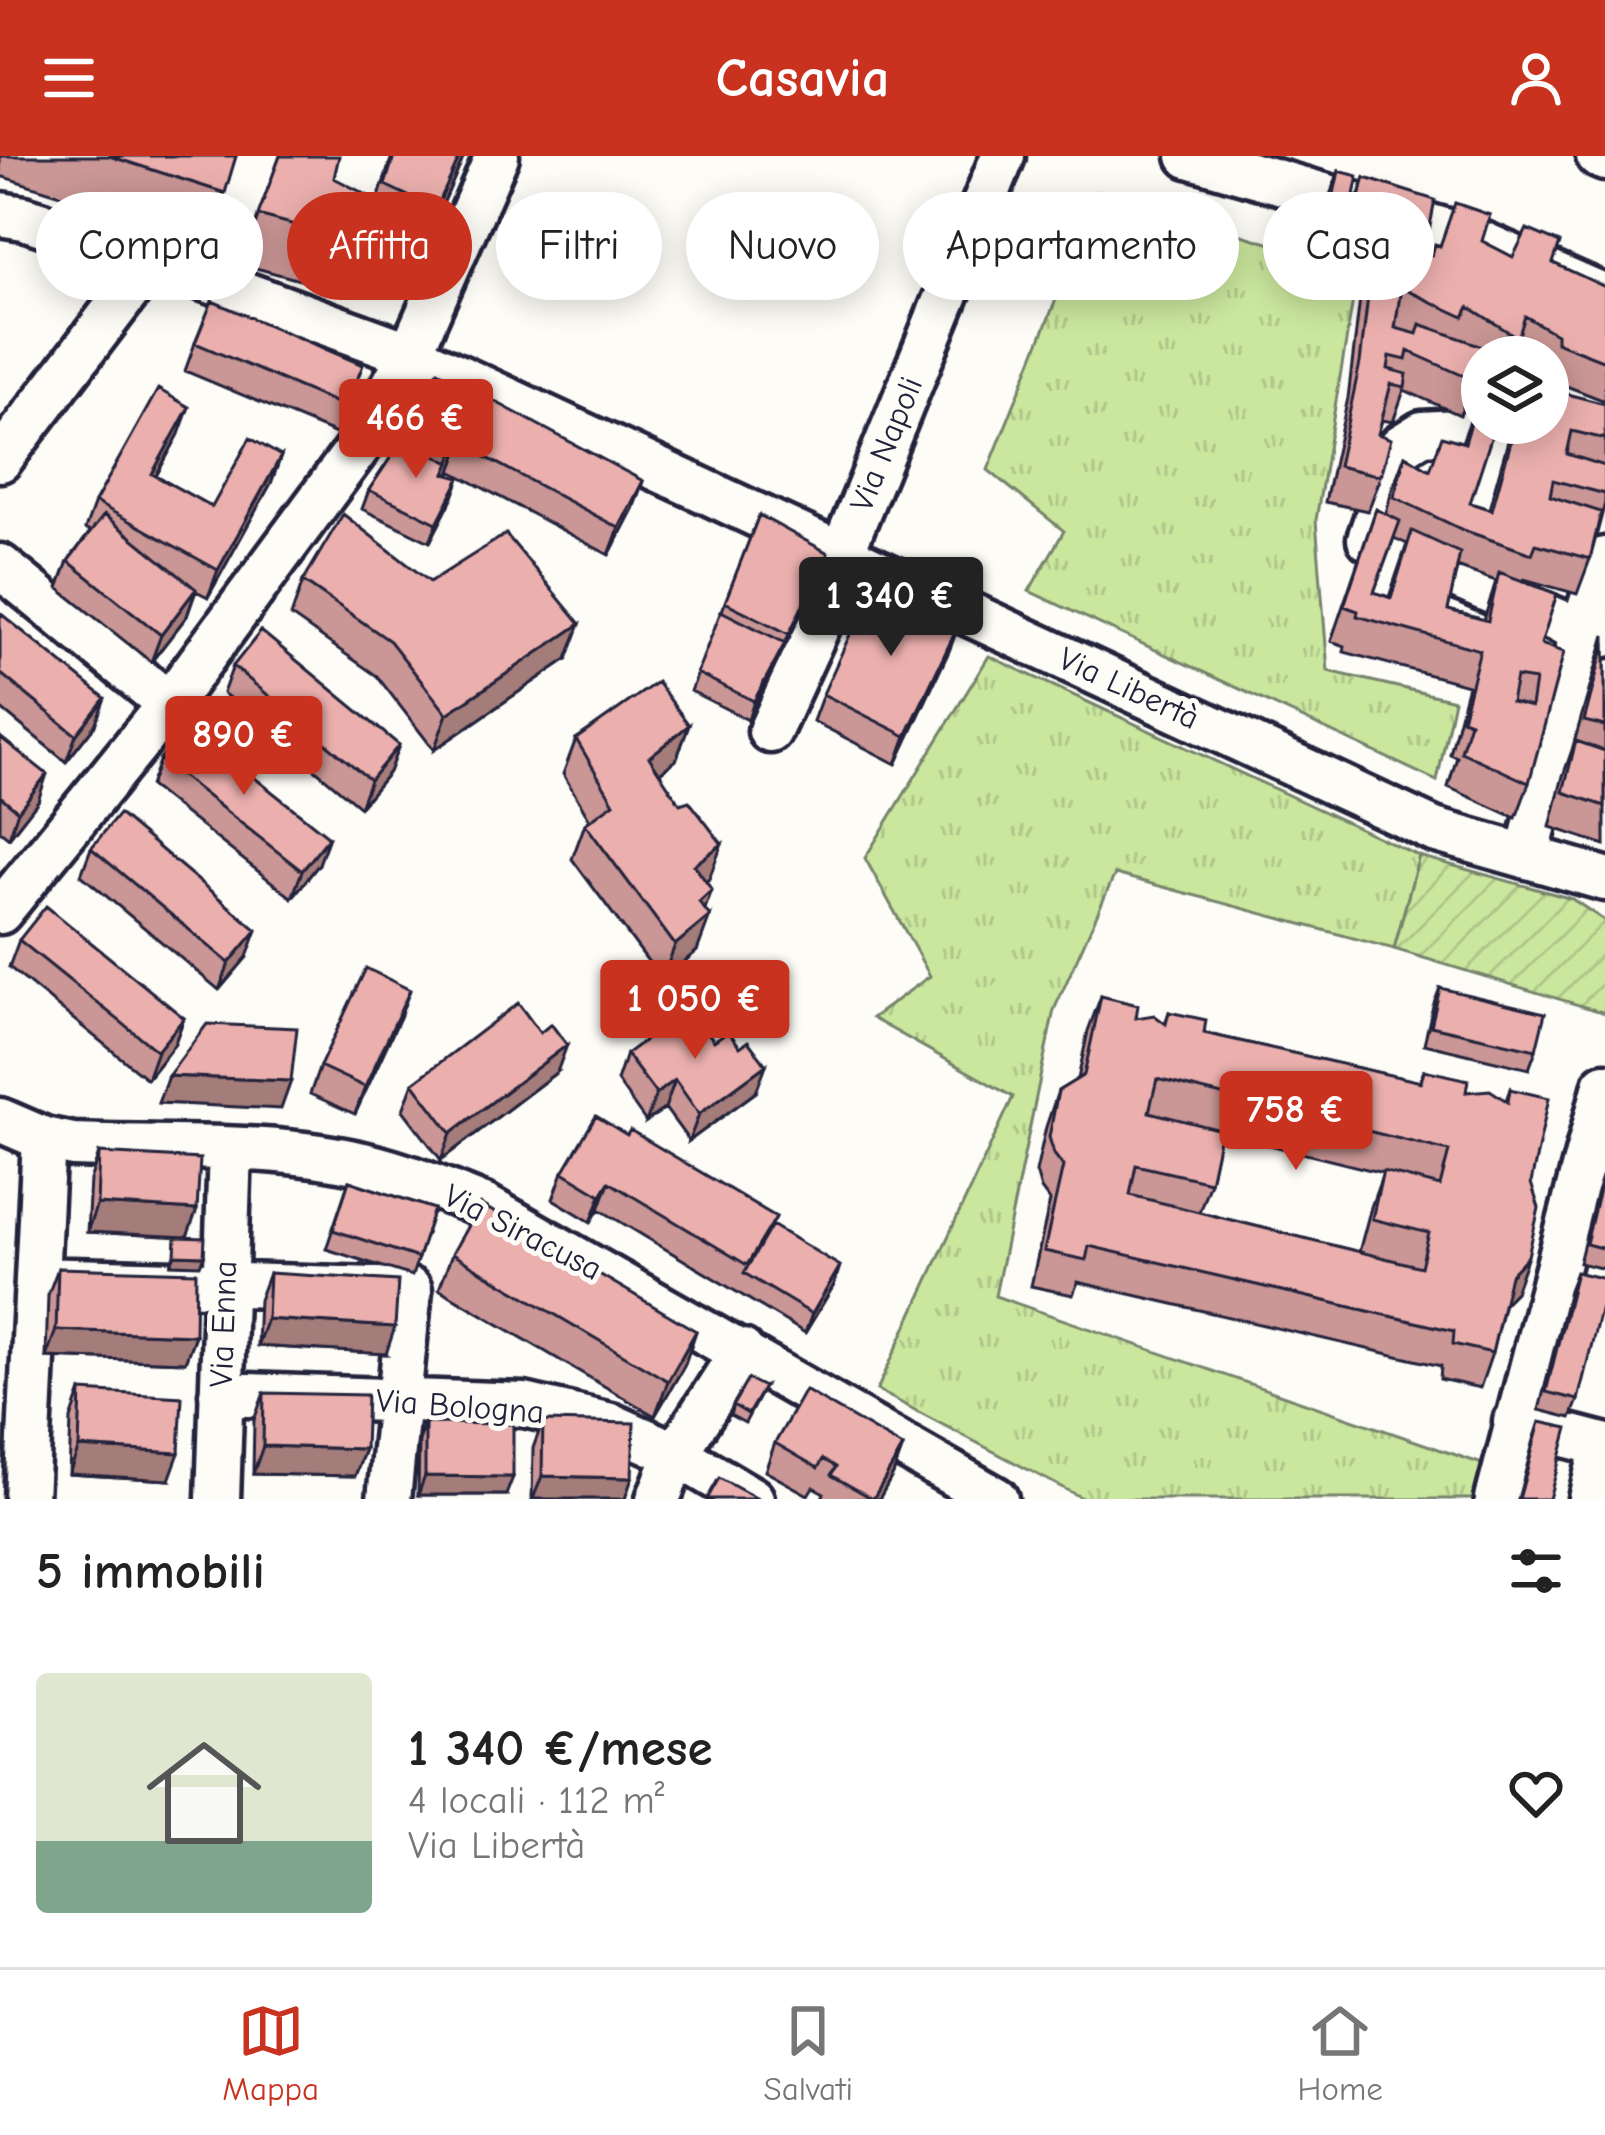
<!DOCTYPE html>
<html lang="it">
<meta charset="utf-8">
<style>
body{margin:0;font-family:"Comic Neue",sans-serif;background:#f6f6f6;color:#222;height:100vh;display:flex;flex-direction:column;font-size:45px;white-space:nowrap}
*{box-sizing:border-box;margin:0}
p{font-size:39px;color:#767676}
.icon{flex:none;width:66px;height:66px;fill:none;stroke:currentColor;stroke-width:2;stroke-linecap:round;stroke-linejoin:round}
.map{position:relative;height:1343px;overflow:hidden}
.side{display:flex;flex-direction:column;background:#fff;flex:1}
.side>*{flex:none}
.banner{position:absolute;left:36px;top:36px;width:1533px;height:108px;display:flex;gap:24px}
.tools{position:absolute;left:1461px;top:180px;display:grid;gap:24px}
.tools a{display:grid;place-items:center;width:108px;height:108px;border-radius:50%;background:#fff;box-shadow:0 6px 30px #0003;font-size:60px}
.price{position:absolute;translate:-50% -102px;padding:0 27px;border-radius:12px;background:#c8321e;color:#fff;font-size:39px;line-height:78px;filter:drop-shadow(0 3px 6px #0008)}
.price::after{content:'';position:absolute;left:50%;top:72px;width:36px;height:27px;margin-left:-18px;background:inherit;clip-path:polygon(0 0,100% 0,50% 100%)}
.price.selected{background:#222;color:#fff}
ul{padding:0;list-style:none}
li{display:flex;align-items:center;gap:36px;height:300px;padding:0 36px}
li+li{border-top:3px solid #e0e0e0}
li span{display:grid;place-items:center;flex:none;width:336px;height:240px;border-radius:12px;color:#555}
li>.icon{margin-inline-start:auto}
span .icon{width:144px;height:144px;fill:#fffc;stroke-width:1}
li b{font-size:51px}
h2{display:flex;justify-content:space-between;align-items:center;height:144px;padding:0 36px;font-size:51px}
.chip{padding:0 42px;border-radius:54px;background:#fff;box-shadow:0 6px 30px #0003;font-size:42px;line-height:108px}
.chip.selected{background:#c8321e;color:#fff}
header{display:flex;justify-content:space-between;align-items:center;height:156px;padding:0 36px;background:#c8321e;color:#fff;font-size:54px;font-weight:700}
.tabs{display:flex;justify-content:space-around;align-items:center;height:168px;border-top:3px solid #e0e0e0;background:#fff;font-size:33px;color:#767676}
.tabs a{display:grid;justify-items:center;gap:6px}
.tabs .selected{color:#c8321e}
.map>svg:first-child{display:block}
</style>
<header><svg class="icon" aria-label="menu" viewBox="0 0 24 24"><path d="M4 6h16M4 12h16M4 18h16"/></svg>Casavia<svg class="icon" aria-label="person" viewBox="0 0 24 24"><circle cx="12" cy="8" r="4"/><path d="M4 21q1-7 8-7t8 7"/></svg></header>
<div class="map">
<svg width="1605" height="1343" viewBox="0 0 1605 1343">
<defs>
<pattern id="grass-tufts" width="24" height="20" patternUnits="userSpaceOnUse" patternTransform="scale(3)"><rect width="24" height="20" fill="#cbe79e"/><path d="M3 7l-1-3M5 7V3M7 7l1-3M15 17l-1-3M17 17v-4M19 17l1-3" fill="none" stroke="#aec689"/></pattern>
<pattern id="garden-furrows" width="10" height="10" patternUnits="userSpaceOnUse" patternTransform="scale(3)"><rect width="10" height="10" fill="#cbe79e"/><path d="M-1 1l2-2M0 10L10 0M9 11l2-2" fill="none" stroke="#aec689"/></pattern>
</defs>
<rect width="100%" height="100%" fill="#fdfcf7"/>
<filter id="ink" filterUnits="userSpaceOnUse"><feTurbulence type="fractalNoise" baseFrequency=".00833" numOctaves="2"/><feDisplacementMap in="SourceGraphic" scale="24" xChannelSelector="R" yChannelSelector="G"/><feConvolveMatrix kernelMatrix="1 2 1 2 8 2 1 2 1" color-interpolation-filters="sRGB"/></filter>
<g filter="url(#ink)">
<!-- grass -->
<path fill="url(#grass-tufts)" stroke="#76846c" stroke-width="3" d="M1099,36l259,78 -42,250 12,151 126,29 -17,81 -408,-190 35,-60 -76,-61z
M989,500l430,200 -25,93 -279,-75 -61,136 -59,286 493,170 -8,33h-396l-207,-109 136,-293 -141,-79 58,-42 -65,-118z"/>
<!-- garden -->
<path fill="url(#garden-furrows)" stroke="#76846c" stroke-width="3" d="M1419,700l153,43 33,22v92l-211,-64z"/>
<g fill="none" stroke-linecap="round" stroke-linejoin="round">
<defs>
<path id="minor" d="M1189,0l279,81 137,60
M1598,0l7,3
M0,58l24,4 128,42 258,94 1024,476 171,49
M1482,258l-6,16 -54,3 -21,13 -32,93 213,92 23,4
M0,304l152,-200
M1471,377l30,-110
M0,410l169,138
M1372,467l24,-69
M770,575l69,-150 3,-28 161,-397
M1527,701l55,-226 23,-72
M0,756l169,-208 191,-259 50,-91 87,-198
M0,964l44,19 29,6c95,4 196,-3 290,19 43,10 83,27 123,43l510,292
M37,1123l373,11 -21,209
M221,1238l303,11 87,20 65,29 76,45
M1515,1266l88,23 -13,54
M26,1343l18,-360
M218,1343l12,-349
M658,1343l18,-45 66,-103
M1497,1343l108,-414"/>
</defs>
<!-- minor casing -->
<use href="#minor" stroke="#22223b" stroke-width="51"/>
<!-- minor -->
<use href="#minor" stroke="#fdfcf7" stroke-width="42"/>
</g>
<!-- wall -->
<path fill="#ca9796" stroke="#22223b" stroke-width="3" fill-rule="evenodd" d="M0,0h236l-28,85 -208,-65z
M280,0l54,22 19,63 -17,49 -95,-26z
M392,0h72l-45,102 -52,-24z
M1339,15l15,24 4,2 7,-19 63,59 -5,15 8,3 8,-10 43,-4 31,16 40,6 52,24v114l-57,-22v-22h-26l-9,-5 -2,5h-29v7l-7,19 -15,32 -56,-25 -11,32 -11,-2 -4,14 3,42 -13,35 -43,-9 23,-104 16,-133 -47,-18 9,-41z
M195,187l158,49 -17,42 -151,-63z
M1477,246l-7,101 19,6 24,-86h35l57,-19v99l-15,56 -13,35 -53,-15 -1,2 18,63 -12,139 -13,35 -68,-31 9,-30 -7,-3 18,-69 -124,-33 1,-6 -14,-5 45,-132 10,5 6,-24 13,-35 25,15 32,-28zM1394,382l13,6 -18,53 -15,-5zM1457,411l39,14 -12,39 -36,-10z
M406,274l237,51 -10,28 -24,46 -158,-84 -2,4 4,22 -23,45 -68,-33 7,-19 34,-51z
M179,278l-23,42 56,31 69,-51 -10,27 -63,114 -12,-6 -9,25 -36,46 -93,-74 10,-27 22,-29 -5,-3 10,-27z
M759,359l59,65 -70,140 -57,-29z
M303,425l127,1 137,77 -133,91 -57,-74 -86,-60z
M0,457l95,112 -29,37 -66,-54z
M959,468l-10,27 -53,113 -83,-43 10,-27z
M1605,479v210l-55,-18 13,-51 9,-26z
M233,510l166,79 -10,27 -29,35 -137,-114z
M689,569l-13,35 -16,13 49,106 -4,2v28l-8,42 -35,29 -90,-121 13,-35 5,-4 -27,-46 13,-35z
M0,581l38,64 -29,37 -9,-7z
M160,603l159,105 -27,34 -142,-112z
M91,692l156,109 -28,33 -138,-115z
M19,784l165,78 -10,27 -27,34 -138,-112z
M1440,832l96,62 -7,19 -105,-25 9,-38z
M1101,840l35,22 29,6 4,-12 35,21 216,49 4,-12 42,22 40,8 4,-11 21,94 -16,109 -11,11 -12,50 -12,35 -40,-9 1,-13 -363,-84 -5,13 -42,-9 19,-85 -9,-12 -5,-17 10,-45 12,-36 20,-12 10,-48zM1220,977l163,40 -12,34 -12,45 -160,-40 11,-30z
M400,861l-45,97 -45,-20 10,-28z
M693,876l63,60 -67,49 -24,-33 -19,14 -29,-41 9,-27z
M557,916l-116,88 -38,-50 10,-27z
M627,979l149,82 -4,8 62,60 -29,48 -206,-124 -8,13 -38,-23 10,-27z
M99,997l88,84 -100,-5 3,-52z
M1602,1021h3v92l-26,-6 17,-68z
M349,1025l85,28 -22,67 -86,-27z
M452,1098l244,77 -12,35 -29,50 -216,-127z
M58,1112l137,67 -10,27 -139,-5 2,-62z
M1576,1116l2,128 -7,18 -32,-8 30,-120z
M269,1117l117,81 -129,-8 2,-46z
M764,1231l-19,36 -15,-8 3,-10z
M81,1235l88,89 -100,-6 2,-55z
M264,1237l101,56 -10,27 -102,-2 1,-54z
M543,1265l82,78h-93l1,-51z
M1540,1266l9,77h-31l16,-59z
M425,1267l81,72h-88l1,-54z
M775,1287l128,4 -10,27 -14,25h-57l2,-6 -11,-6 -5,8 -43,-24z"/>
<!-- shaded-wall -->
<path fill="#a47b7a" stroke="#22223b" stroke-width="3" d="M460,0h4l-45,102 17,-49z
M1482,205l-7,22 -15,32 13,-35z
M189,251l-10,27 -37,67 10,-27z
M461,288l-10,27 -8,11 2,-8 8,-20z
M281,300l-10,27 -63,114 10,-27z
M460,322l-7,19 -23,45 7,-19z
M643,325l-10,28 -24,46 10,-27z
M828,397l-10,27 -70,140 6,-19 31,-58z
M196,433l-9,27 -36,46 10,-27z
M580,468l-13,35 -133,91 13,-36z
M959,468l-10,27 -53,113 10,-28z
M105,542l-10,27 -29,37 10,-27z
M689,569l-13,35 -40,32 13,-35z
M399,589l-10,27 -29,35 10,-27z
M47,618l-9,27 -29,37 9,-27z
M329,681l-10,27 -27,34 10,-27z
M722,688l-13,35 -28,21 13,-35z
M712,734l-13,35 11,-9 -13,35 -35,29 13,-35 24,-43z
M257,774l-10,27 -28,33 10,-27z
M410,834l-10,27 -45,97 10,-27z
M184,862l-10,27 -27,34 10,-28z
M567,889l-10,27 -116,88 10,-27z
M766,909l-10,27 -67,49 10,-27z
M168,920l123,5 -10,28 -123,-6z
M675,924l-10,28 -19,14 10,-28z
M609,1026l-10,27 -8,13 10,-27z
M97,1048l100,6 -10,27 -100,-5z
M175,1099l29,1 -4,9 -29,-1z
M1528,1100l-13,36 -18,18 13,-35z
M840,1110l-6,19 -29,48 7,-19z
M267,1163l128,8 -9,27 -129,-8z
M56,1174l139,5 -10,27 -139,-5z
M696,1175l-12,35 -29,50 13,-35z
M263,1290l102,3 -10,27 -102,-2z
M79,1291l100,6 -10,27 -100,-6z
M903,1291l-10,27 -14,25h-6z
M425,1320l88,1 -7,18h-88z
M542,1320l90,2 -7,21h-92z"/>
<!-- building -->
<path fill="#ebb0ae" stroke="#22223b" stroke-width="3" fill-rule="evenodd" d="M109,0h127l-11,37z
M280,0h59l-5,22 33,17 -14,46 -95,-26z
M394,0h66l-24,53 -51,-24z
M1339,15l19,5 -4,19 5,2 6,-19 70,22 -7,37 -12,-2 -3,14 19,6 3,-11 5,2 15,-43 35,12 -8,26 31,16 14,-28 33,14 -7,20 52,24v74l-49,-19v-8l-31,-18 -7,22 -49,-31 -5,10 -63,-29 -6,40 22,6 3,-10 68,24 -15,32 -65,-29 -2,9 -16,-4 -2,13 19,5 -2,13 -14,-3 -13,50 13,5 -10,37 -43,-10 22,-103 16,-133 -46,-18z
M212,145l151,64 -17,42 -151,-64z
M438,215l205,110 -24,47 -158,-84 -8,10 -47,-24z
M158,233l31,18 -37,67 60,33 38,-69 31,18 -63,114 -123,-68z
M1548,233l57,15v35l-33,-8 -5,23 38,12v28l-52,-14 -3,16 51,16 -11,47 -54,-15 -4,10 -69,-24 -69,-33 11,-42 25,15 12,-34 23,7 12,-41 5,1v20h14l-26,80 22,7 24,-87h32z
M403,283l47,24 -5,11 15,4 -23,45 -68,-33z
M1376,353l24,12 -26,71 17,6 21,-67 48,22 -12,57 40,11 11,-49 58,22 -16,50 23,8 -35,131 -68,-31 9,-30 -8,-3 18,-69 -123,-34 1,-5 -14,-5zM1516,521l19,3 -4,27 -20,-5z
M343,358l87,68 76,-48 74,90 -133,90 -57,-73 -87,-60z
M104,359l92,74 -35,46 -93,-74z
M759,359l69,38 -39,81 -64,-32z
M873,428l86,40 -53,112 -83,-42z
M721,455l64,32 -31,58 -57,-28z
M0,457l105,85 -29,37 -76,-62z
M261,475l138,114 -29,35 -137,-114z
M1605,486v84l-21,-5z
M657,526l32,43 -40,32 31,47 9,-3 33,43 -28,21 18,25 -13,12 11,14 -35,29 -90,-121 29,-21 -38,-64z
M187,568l142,113 -27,34 -142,-112z
M0,581l47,37 -29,37 -18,-15z
M1576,585l29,10v55l-42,-14z
M119,658l138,116 -28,33 -138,-115z
M46,750l138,112 -27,33 -138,-111z
M366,812l44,22 -45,97 -45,-21z
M1440,832l105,25 -9,37 -105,-24z
M1101,840l37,9 -2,13 18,-3 12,9 3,-12 37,8 -2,13 217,49 3,-12 44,10 -2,12 24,-2 18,12 2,-13 39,9 -18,85 8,25 -11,48 -18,19 -18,78 -39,-9 1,-13 -365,-85 -3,14 -42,-9 19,-85 -9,-12 -5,-17 9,-46 26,-16zM1157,923l292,72 -9,35 -57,-15 -11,48 57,14 -8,34 -291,-72 6,-30 74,17 11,-52 -72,-18z
M518,847l22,30 11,-9 16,21 -116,88 -38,-50z
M680,858l13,18 10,-6 11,15 14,-10 12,16 8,-6 18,24 -67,49 -24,-34 -19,14 -30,-40z
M207,868l90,4 -6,53 -123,-5z
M596,960l31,19 3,-5 146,87 -29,48 -138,-83 -8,13 -38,-23z
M99,997l101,6 -3,51 -100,-6z
M1602,1021h3v72l-19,-5z
M349,1025l85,28 -16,49 -85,-28z
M480,1048l216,127 -28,50 -216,-127z
M772,1069l68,41 -28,48 -68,-41z
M176,1081l29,1 -1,18 -29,-1z
M58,1112l138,4 -1,63 -139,-5z
M1576,1116l29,7v11l-27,110 -32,-8z
M269,1117l129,8 -3,46 -128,-8z
M748,1223l16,8 -16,27 -15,-9z
M805,1234l98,57 -30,52 -42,-24 5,-8 -13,-8 -5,9 -43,-25z
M81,1235l101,6 -3,56 -100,-6z
M264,1237l103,2 -2,54 -102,-3z
M543,1265l91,2 -2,55 -90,-2z
M1540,1266l28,6 -19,71h-30z
M425,1267l88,1v53l-88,-1z
M719,1322l39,21h-51z"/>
</g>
<g text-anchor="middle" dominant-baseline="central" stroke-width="10" stroke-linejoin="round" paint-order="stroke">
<!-- street labels -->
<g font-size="33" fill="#22223b" stroke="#fdfcf7">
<text transform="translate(886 288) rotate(-68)">Via Napoli</text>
<text transform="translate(1129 532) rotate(25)">Via Libertà</text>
<text transform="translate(523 1076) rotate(27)">Via Siracusa</text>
<text transform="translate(223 1168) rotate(-88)">Via Enna</text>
<text transform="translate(460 1250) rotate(4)">Via Bologna</text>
</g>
</g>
</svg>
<div class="tools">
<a><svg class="icon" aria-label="layers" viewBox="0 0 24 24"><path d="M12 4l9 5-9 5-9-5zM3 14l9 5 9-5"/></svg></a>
</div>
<b class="price" style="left:416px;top:325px">466 €</b>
<b class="price selected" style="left:891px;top:503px">1 340 €</b>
<b class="price" style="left:244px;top:642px">890 €</b>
<b class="price" style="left:695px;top:906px">1 050 €</b>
<b class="price" style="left:1296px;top:1017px">758 €</b>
<div class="banner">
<a class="chip">Compra</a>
<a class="chip selected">Affitta</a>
<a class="chip">Filtri</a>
<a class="chip">Nuovo</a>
<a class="chip">Appartamento</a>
<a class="chip">Casa</a>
</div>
</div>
<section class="side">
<h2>5 immobili<svg class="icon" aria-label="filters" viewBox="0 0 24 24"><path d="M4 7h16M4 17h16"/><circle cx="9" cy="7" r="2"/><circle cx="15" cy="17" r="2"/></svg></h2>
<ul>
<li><span style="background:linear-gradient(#dfe7d0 70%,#7fa58c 0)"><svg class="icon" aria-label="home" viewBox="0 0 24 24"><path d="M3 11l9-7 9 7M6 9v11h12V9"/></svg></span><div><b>1 340 €/mese</b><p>4 locali · 112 m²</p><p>Via Libertà</p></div><svg class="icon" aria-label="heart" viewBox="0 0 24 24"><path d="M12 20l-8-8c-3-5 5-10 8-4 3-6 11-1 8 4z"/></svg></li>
</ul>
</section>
<nav class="tabs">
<a class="selected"><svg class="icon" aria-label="map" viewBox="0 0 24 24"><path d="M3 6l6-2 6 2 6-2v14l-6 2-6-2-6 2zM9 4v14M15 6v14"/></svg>Mappa</a>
<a><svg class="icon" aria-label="saved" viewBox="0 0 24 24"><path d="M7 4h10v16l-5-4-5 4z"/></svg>Salvati</a>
<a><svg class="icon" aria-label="home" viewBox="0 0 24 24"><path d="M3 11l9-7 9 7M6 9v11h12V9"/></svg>Home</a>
</nav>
